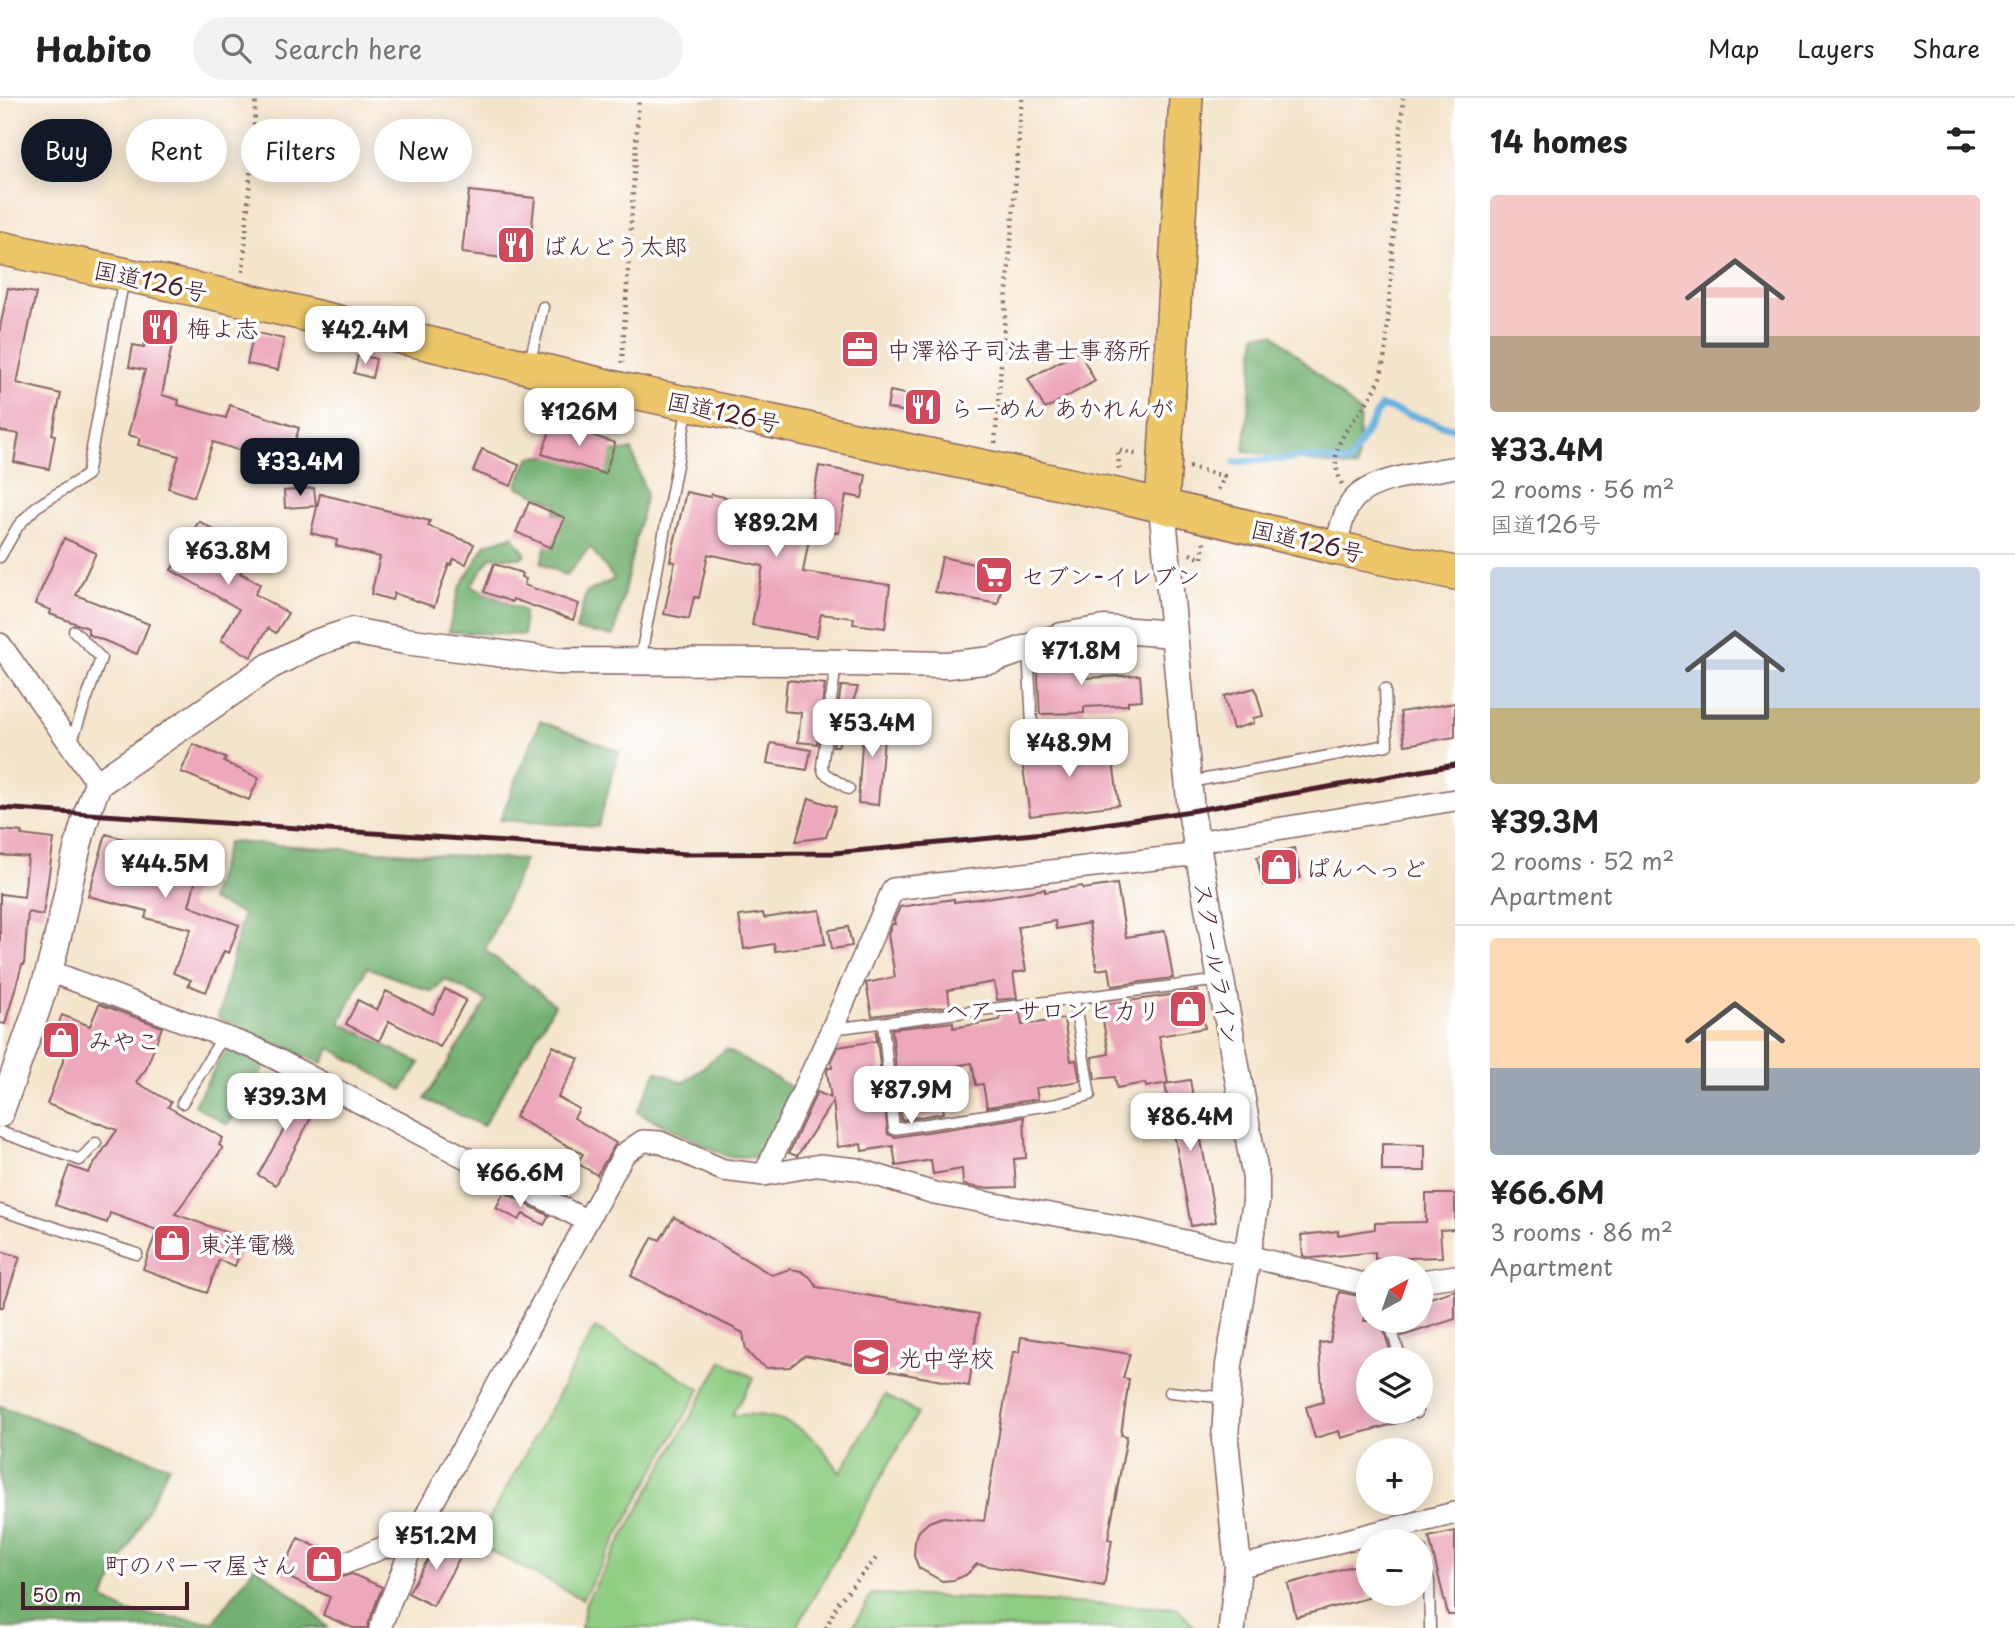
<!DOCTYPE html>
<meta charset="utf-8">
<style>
body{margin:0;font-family:"Playpen Sans","Klee One",sans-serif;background:#f2f2f2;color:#222;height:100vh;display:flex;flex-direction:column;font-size:26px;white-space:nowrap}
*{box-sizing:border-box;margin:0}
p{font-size:23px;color:#767676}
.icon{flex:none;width:38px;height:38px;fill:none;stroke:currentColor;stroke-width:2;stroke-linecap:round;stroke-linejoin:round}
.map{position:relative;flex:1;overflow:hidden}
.drawer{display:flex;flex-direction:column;background:#fff;width:560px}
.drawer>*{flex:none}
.banner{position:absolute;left:21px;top:21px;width:665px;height:63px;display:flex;gap:14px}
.needle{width:46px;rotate:40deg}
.fabs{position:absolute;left:1356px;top:1158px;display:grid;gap:14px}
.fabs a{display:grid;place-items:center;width:77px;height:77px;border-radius:50%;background:#fff;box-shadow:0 4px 18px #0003;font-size:35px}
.scale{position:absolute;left:21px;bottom:18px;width:168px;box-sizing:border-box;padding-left:7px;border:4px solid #4a1f2b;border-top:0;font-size:19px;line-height:24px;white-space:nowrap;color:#4a1f2b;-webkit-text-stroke:5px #fff;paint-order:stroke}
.price{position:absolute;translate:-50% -60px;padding:0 16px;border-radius:14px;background:#fff;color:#222;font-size:23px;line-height:46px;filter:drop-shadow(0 2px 4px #0008)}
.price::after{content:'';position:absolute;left:50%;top:42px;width:21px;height:16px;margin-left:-10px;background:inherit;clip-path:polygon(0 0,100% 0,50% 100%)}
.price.active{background:#111827;color:#fff}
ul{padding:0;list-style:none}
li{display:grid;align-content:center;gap:14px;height:371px;padding:0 35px}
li+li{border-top:2px solid #e0e0e0}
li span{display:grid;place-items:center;height:217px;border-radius:7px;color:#555}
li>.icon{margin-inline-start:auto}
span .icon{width:126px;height:126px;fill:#fffc;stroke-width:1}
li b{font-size:30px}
h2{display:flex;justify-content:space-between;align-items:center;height:84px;padding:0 35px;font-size:30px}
.tag{padding:0 24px;border-radius:32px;background:#fff;box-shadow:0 4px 18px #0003;font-size:24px;line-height:63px}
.tag.active{background:#111827;color:#fff}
header{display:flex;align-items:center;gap:42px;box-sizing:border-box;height:98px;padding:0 35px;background:#fff;border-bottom:2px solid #e0e0e0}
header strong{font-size:33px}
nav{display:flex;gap:38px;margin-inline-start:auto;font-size:24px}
.search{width:490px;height:63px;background:#f2f2f2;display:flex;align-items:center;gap:18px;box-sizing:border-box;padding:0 24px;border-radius:38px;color:#767676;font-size:26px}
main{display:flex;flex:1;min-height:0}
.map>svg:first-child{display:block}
</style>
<header>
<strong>Habito</strong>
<div class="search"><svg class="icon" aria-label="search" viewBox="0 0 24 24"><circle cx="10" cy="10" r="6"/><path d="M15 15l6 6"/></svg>Search here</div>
<nav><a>Map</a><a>Layers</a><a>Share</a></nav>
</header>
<main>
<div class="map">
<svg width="1455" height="1530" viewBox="0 0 1455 1530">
<rect width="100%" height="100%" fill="#fff"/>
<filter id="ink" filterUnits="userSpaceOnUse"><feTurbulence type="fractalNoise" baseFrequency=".0143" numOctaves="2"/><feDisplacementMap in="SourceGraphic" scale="14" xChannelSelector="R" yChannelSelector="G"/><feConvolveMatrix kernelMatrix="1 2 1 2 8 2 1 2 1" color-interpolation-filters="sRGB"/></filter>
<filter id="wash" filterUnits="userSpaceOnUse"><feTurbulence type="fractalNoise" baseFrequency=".00686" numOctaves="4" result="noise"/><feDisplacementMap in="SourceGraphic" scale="28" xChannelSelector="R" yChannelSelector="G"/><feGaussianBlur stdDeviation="1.57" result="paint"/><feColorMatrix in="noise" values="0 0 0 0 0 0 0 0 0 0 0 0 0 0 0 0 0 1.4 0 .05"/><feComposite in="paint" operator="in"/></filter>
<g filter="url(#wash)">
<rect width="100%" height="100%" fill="#f4e4cb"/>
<!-- green -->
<path fill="#8fcd83" stroke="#6c7657" stroke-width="2" d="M595,1230l105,61 -118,210 -106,-56z
M722,1263l32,17 -22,37c52,-4 82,15 108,58l45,-78 33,18 -122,215h-215l5,-26z
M872,1496l306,14 17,20h-343z"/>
<!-- forest -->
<path fill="#73b071" stroke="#5e684e" stroke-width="2" d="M1256,236h18l86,79 -3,55 -113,-17z
M632,352l14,44 -32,142 -38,-6 10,-37 28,-14 -24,-32 -24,29 -25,-13 16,-59 -41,-18 14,-29z
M513,438l13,19 -6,3 -29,-1 -20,29 53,25v24l-76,-3 11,-43 27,-45z
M540,623l79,30 -21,76 -98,-7z
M228,744l297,18 -40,90 70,55 -72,121 -58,-27 62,-98 -42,-22 -13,13 -65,-25 -27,56 80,40 -18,27 -72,-42 -8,16 -104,-46 25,-104 -33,-14z
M226,951l40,16 -38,60 -34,-20z
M726,951l68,40 -27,69 -41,-2 -89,-44 20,-41 26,12z
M0,1308l169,60 -66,133 24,13 87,10 41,-56 53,41 20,21h-328z"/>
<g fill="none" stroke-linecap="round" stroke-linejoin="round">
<!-- stream -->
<path stroke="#67b2e0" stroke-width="7" d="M1235,364l71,-5 43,6 32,-57 74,23"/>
</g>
<g id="blocks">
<!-- building -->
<path fill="#eda8bc" d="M469,93l66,7 -7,63 -66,-8z
M8,190l28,5 -19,90 44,11 -9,40 3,1 -6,34 -35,-7 5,-28 -19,-3v-103z
M152,211l26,6 -16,80 17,5 -1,5 48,13 4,-13 69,23 -12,38 -74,-24 -19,55 -26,-9 11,-32 -41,-11 2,-7 -12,-3 17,-65 -16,-3 4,-22 11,2z
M254,234l30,7 -6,31 -31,-6z
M846,241h28l-1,17h-27z
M1079,253l16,30 -50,28 -17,-30z
M358,257l18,4 -4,19 -18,-5z
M890,293l43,9 -3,17 -43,-9z
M553,324l62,21 -10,31 -63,-20z
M482,351l37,16 -8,21 -38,-15z
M819,368l47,9 -4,23 -16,-3 -7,38 -28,-5 -8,44 87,13 -5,43 -32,-4 1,-6 -33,-4 -4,23 -65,-12 11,-59 -55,-12 -9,44 -5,-1 -5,22 -25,-5 11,-52 -5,-1 16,-69 24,5 1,-3 22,5 -5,23 45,10 6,-33 33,6z
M314,390l2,18 -31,2 -1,-17z
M320,396l110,27 -2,5 46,18 -8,20 -12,-5 -3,6 -2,-1 -15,43 -40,-14 -2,7 -21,-6 9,-37 -44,-11 1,-6 -26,-7z
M529,404l36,16 -14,30 -35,-16z
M199,423l39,23 -7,13 13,8 -4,8 20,11 -5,10 33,19 -12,20 -8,-5 -17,29 -30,-17 18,-31 -68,-39z
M64,440l32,15 -20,42 73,29 -12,30 -49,-20v-6l-38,-14 1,-4 -16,-6z
M942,459l63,14 -7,33 -63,-12z
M494,466l28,9 -1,4 5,2 -2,6 55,19 -6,16 -60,-21 -1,3 -28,-10z
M1075,552l9,28 56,-3 2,25 -14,1v4l-44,2v6l-44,1 -3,-53z
M787,582l38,4 -8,60 -19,-2 3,-29 -17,-2z
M841,588l17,1 -20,59h-5z
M1255,590l8,28 -10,2 1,5 -21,6 -9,-33z
M1455,605v34l-50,8 -5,-33z
M864,616l22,2 -8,89 -20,-2z
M771,645l40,7 -4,20 -40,-7z
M1085,645l1,3 21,-2 3,19 3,-1 6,43 -89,11 -9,-62z
M193,646l33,14 -2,4 35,16 -10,22 -68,-28z
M809,700l27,9 -10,30 -30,4z
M0,732l22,2 -1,3 33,4 -11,76 -15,-3 -4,53h-2l-17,59 -5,-1v-129l24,3 4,-40 -28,-2z
M106,736l76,21 2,-8 19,5 -14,54 50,19 -10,28 -5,-2 -18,41 -18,-7 3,-5 -18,-7 18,-44 -46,-11 2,-7 -59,-15z
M1294,750l7,30 -38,7 -6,-28z
M1117,786l9,53 39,-6 8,47 -61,8 -3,-18 -12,2 -8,-47 -33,6 -1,-8 -37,6 8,44 -13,2 4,25 -20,2 -3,-18 -46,8 2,16 -78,10 -6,-33 29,-6 -7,-43 4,-10h3l-1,-4 6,-13 54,-8v3l32,-4 59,-9v3l37,-6 1,3z
M820,812l5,34 -50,7 -1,-7 -30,5 -5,-33 24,-3 1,5z
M848,829l4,19 -20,3 -3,-19z
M445,891l21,11 -26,47 -51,-26 -10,20 -33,-17 12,-24 19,10 9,-19 47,23z
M1198,893l7,37 -46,8 9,47 -22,4 -1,-4 -28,5 -2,-11 -20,2 -3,-22 17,-3 -9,-49z
M99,906l63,23 -16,42 -10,13 35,20 -3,5 55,31 -4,7 4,3 -48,66 70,25 -10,27 -16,-6 -12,33 -64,-24 14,-39 -47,-17 -3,10 -52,-18 14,-39 19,7 29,-43 -70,-26 19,-51 -24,-9 6,-19 9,3 5,-13 28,11z
M1020,915l2,12 42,-6 7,42 5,-1 4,21 -44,7 2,11 -51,8 -4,-23 -7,1 -4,-22 -35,6 7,44 -43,7 -9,-91 61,-7v6l47,-8v-4z
M876,933l12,103 7,3 129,-20 2,41 -12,1 2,28 -34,1 -19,-3 -1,-16 -29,5 -2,-14 -35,6 -3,-20 -31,5 -1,-7 -23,3 -5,-46 -36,55 -8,-3 28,-61 14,6 -4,-26 1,-4h4l-1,-6 7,-15 38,-6z
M553,948l26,13 -21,38 21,12 -5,9 42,25 -19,32 -20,-12 6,-9 -68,-37z
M1190,982l26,142 -25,4 -26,-142z
M275,991l40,21 -39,75 -18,-10 30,-53 -24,-13z
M1382,1046l43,1v26h-43z
M504,1094l45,24 -5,9 -21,-11 -4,6 -23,-12z
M1426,1096h29v35l-15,1 2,27 -67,2v-7l-62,6 -10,-2 -2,-21 37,-4v4l37,-6v-6l51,-1z
M674,1119l98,58 18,-6 11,2 9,6 7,10 162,27 -10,72 -164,-31 -15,12 -23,1 -12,-8 -9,-10 -3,-17 -112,-57 22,-39 7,3z
M0,1153l20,6 -17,50h-3z
M1455,1192v29l-53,17 -5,-15h24v-20z
M1339,1194l29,6 -4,23h17l11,36 -9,3h-15v52h41l3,7 -71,19 -2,-7 -24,7 -9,-31 17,-5 -4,-59 11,-1z
M1021,1239l109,17 -7,24 6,1 -8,56 6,1 -19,103 4,1 -8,46 -127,-22 -11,11 -12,5 -12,1 -23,-13 -5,-12 1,-15 4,-10 10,-9 14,-5 41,4 29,-169h6z
M1455,1433v84h-7l-19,-78z
M442,1438l22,14 -31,56 -25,-13z
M298,1440l36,17 -5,10 7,10 6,2 10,-3 30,13 -15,41h-14l-30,-13 7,-18 -49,-23z
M1356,1467l2,7 10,-3v29l-72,19 -8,-33z"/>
</g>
</g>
<g filter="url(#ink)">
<use href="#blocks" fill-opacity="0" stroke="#866463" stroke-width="2"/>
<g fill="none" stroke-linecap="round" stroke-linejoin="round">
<defs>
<path id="service" d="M529,267l14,-58
M0,459l18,-31 18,-19 51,-32 37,-197
M1028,551l5,95
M640,563l48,-255
M836,566l-14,102 2,7 25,16
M71,645l30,-85 -27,-27
M1190,684l197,-37 -2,-56
M883,925l11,106 163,-25 33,-9 -16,-96
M832,931l389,-49
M182,1005l42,-68
M0,1034l80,28 16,-17
M0,1112l137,44
M1389,1223l12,39
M1170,1294l57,6
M1417,1314v1
M1421,1451l8,32 1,47"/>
<path id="minor" d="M1335,450c5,-16 8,-39 21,-51 20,-20 71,-24 99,-30
M0,546l98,140
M1196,744l259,-42
M49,873l208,78 330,172
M764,1077l68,-146 61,-140 306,-35
M1421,1183l34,-5
M343,1466l39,-16 32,-8
M1238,1469l217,-54
M380,1530l39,-100 205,-374 19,-13 17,1 63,28 41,5 56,-10 37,4 77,24 205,37 229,55"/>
<path id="tertiary" d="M1162,408l29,305 65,368v23l-27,163 -4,75 13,127 -6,61
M0,1016c16,-47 35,-95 49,-143 18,-63 24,-127 49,-187l172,-118 45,-23 37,-12 53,10 151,20 241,1 151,3 44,-5 70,-24 42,-7 70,5"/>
<path id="trunk" d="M0,150l241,51 379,90 501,107 214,52 120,25
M1162,408l24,-408"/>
</defs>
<!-- service casing -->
<use href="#service" stroke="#866463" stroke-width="13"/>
<!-- minor casing -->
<use href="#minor" stroke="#866463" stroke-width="24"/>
<!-- tertiary casing -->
<use href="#tertiary" stroke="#866463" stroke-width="29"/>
<!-- trunk casing -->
<use href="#trunk" stroke="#866463" stroke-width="36"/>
<!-- path -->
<path stroke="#866463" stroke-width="4.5" stroke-dasharray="2 5" stroke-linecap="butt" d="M243,174l13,-174
M622,265l17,-265
M995,345l27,-345
M1189,369l35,9 -7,17
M1119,371l-1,-19 21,5
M1342,386c-20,-41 14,-60 32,-93 8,-13 9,-28 12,-43l17,-250
M1190,456l12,5 2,-17
M826,1530l12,-25 40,-47"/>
<!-- service -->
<use href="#service" stroke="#fff" stroke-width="10"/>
<!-- minor -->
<use href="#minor" stroke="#fff" stroke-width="21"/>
<!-- tertiary -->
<use href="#tertiary" stroke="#fff" stroke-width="26"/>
<!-- trunk -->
<use href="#trunk" stroke="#ecc669" stroke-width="33"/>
<!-- rail -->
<path stroke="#4a1f2b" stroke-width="5" d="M0,710l686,46 148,-1 210,-20 147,-22 264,-46"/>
</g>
</g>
<!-- icons -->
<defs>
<symbol id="restaurant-square" viewBox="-11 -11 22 22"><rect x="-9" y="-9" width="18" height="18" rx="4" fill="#d1495b" stroke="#fff"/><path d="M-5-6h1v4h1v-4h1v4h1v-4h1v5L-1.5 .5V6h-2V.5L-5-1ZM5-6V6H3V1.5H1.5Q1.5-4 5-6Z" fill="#fff"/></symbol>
<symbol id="office-square" viewBox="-11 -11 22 22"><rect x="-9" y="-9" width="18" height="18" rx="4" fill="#d1495b" stroke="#fff"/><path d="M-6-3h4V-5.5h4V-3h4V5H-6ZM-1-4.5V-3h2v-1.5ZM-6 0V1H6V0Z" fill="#fff"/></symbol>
<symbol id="supermarket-square" viewBox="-11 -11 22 22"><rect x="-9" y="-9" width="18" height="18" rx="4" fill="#d1495b" stroke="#fff"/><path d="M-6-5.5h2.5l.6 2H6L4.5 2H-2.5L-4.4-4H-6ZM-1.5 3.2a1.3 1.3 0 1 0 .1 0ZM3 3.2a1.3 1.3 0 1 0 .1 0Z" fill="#fff"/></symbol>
<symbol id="shop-square" viewBox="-11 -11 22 22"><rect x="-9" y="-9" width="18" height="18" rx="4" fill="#d1495b" stroke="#fff"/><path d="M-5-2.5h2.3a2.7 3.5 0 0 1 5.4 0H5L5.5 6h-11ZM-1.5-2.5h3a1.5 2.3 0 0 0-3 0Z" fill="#fff"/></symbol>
<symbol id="school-square" viewBox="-11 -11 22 22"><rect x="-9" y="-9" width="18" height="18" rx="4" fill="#d1495b" stroke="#fff"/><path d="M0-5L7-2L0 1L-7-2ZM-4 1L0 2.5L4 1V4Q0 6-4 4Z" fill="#fff"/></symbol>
</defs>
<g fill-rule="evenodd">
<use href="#restaurant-square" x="494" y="125" width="44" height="44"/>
<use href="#restaurant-square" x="138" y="207" width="44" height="44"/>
<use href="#office-square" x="838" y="229" width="44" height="44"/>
<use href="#restaurant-square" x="901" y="287" width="44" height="44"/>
<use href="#supermarket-square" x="972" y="455" width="44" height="44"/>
<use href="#shop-square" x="1257" y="747" width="44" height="44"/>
<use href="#shop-square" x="1166" y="889" width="44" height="44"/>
<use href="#shop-square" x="39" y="920" width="44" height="44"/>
<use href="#shop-square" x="150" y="1123" width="44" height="44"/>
<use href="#school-square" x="849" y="1237" width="44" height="44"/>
<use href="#shop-square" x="302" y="1444" width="44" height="44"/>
</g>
<g text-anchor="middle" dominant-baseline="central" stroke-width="7" stroke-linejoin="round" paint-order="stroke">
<!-- poi labels -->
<g font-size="24" fill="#4a1f2b" stroke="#fff" text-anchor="start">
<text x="543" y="147">ばんどう太郎</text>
<text x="187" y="229">梅よ志</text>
<text x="887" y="251">中澤裕子司法書士事務所</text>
<text x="950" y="309">らーめん あかれんが</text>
<text x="1021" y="477">セブン-イレブン</text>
<text x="1306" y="769">ぱんへっど</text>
<text x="1161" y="911" text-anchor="end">ヘアーサロンヒカリ</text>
<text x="88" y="942">みやこ</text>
<text x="199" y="1145">東洋電機</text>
<text x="898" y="1259">光中学校</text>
<text x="297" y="1466" text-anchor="end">町のパーマ屋さん</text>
</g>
<!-- street labels -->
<g font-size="24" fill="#4a1f2b" stroke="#fff">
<text transform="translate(151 182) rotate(12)">国道126号</text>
<text transform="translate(724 313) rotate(12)">国道126号</text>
<text transform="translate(1308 442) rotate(13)">国道126号</text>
<text transform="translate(1218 865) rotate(80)">スクールライン</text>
</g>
</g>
</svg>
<div class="fabs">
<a><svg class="needle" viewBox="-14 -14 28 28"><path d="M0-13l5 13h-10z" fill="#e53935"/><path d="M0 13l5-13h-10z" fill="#767676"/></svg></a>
<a><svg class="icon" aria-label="layers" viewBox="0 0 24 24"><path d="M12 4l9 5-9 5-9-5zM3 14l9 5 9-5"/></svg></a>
<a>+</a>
<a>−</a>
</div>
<div class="scale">50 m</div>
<b class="price" style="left:365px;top:268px">¥42.4M</b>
<b class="price" style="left:579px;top:350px">¥126M</b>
<b class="price active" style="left:300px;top:400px">¥33.4M</b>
<b class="price" style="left:776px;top:461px">¥89.2M</b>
<b class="price" style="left:228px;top:489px">¥63.8M</b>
<b class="price" style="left:1081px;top:589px">¥71.8M</b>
<b class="price" style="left:872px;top:661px">¥53.4M</b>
<b class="price" style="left:1069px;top:681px">¥48.9M</b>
<b class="price" style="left:165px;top:802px">¥44.5M</b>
<b class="price" style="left:911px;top:1028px">¥87.9M</b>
<b class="price" style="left:285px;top:1035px">¥39.3M</b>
<b class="price" style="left:1190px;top:1055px">¥86.4M</b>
<b class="price" style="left:520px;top:1111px">¥66.6M</b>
<b class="price" style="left:436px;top:1474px">¥51.2M</b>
<div class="banner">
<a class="tag active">Buy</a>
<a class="tag">Rent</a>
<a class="tag">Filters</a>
<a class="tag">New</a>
</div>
</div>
<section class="drawer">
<h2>14 homes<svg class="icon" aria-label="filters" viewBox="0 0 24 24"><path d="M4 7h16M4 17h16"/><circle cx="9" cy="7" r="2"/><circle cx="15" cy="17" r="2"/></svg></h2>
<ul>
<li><span style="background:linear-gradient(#f6c9c9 65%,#b9a48a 0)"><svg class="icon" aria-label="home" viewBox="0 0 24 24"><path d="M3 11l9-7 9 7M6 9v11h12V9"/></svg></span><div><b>¥33.4M</b><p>2 rooms · 56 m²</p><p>国道126号</p></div></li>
<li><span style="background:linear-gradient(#c9d6e8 65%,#c2b280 0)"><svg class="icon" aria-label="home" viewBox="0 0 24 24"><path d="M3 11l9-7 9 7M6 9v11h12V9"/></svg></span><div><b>¥39.3M</b><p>2 rooms · 52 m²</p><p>Apartment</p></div></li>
<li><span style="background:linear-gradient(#ffd9b3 60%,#9aa5b1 0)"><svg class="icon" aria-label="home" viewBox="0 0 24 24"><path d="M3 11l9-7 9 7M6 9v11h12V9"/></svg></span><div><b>¥66.6M</b><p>3 rooms · 86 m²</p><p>Apartment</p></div></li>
</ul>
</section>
</main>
